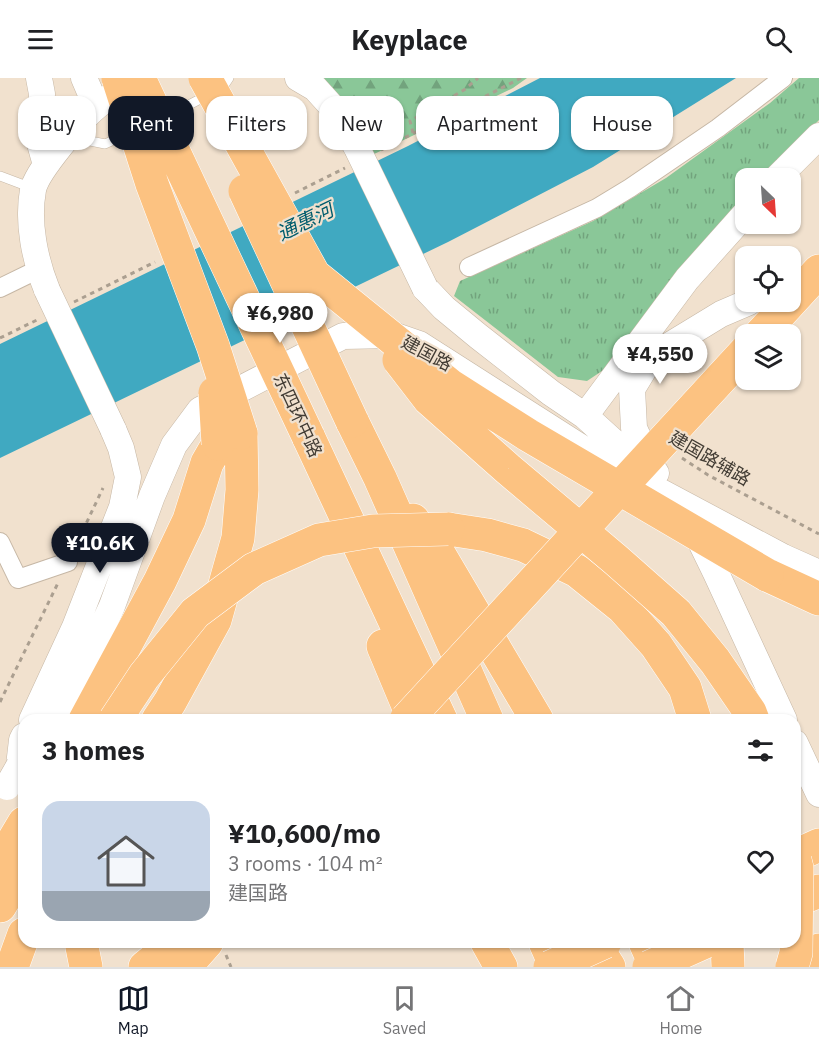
<!DOCTYPE html>
<meta charset="utf-8">
<style>
body{margin:0;font-family:"IBM Plex Sans","Noto Sans SC",sans-serif;background:#f2f2f2;color:#202124;height:100vh;display:flex;flex-direction:column;font-size:22px;white-space:nowrap}
*{box-sizing:border-box;margin:0}
p{font-size:20px;color:#757577}
.icon{flex:none;width:33px;height:33px;fill:none;stroke:currentColor;stroke-width:2;stroke-linecap:round;stroke-linejoin:round}
.map{position:relative;flex:1;overflow:hidden}
.side{position:absolute;left:18px;top:636px;width:783px;height:234px;display:flex;flex-direction:column;background:#fff;border-radius:18px;box-shadow:0 2px 4px #0004}
.side>*{flex:none}
.hud{position:absolute;left:18px;top:18px;width:783px;height:54px;display:flex;gap:12px}
.needle{width:39px;rotate:155deg}
.controls{position:absolute;left:735px;top:90px;display:grid;gap:12px}
.controls a{display:grid;place-items:center;width:66px;height:66px;border-radius:12px;background:#fff;box-shadow:0 2px 4px #0004;font-size:30px}
.price{position:absolute;translate:-50% -51px;padding:0 14px;border-radius:21px;background:#fff;color:#222;font-size:20px;line-height:39px;filter:drop-shadow(0 2px 3px #0008)}
.price::after{content:'';position:absolute;left:50%;top:36px;width:18px;height:14px;margin-left:-9px;background:inherit;clip-path:polygon(0 0,100% 0,50% 100%)}
.price.on{background:#111827;color:#fff}
ul{padding:0;list-style:none}
li{display:flex;align-items:center;gap:18px;height:150px;padding:0 24px}
li span{display:grid;place-items:center;flex:none;width:168px;height:120px;border-radius:18px;color:#555}
li>.icon{margin-inline-start:auto}
span .icon{width:72px;height:72px;fill:#fffc;stroke-width:1}
li b{font-size:26px}
h2{display:flex;justify-content:space-between;align-items:center;height:72px;padding:0 24px;font-size:26px}
.chip{padding:0 21px;border-radius:18px;background:#fff;box-shadow:0 2px 4px #0004;font-size:21px;line-height:54px}
.chip.on{background:#111827;color:#fff}
header{display:flex;justify-content:space-between;align-items:center;height:78px;padding:0 24px;background:#fff;font-size:27px;font-weight:800}
.tab-bar{display:flex;justify-content:space-around;align-items:center;height:84px;border-top:2px solid #e0e0e0;background:#fff;font-size:16px;color:#757577}
.tab-bar a{display:grid;justify-items:center;gap:3px}
.tab-bar .on{color:#111827}
.map>svg:first-child{display:block}
</style>
<header><svg class="icon" aria-label="menu" viewBox="0 0 24 24"><path d="M4 6h16M4 12h16M4 18h16"/></svg>Keyplace<svg class="icon" aria-label="search" viewBox="0 0 24 24"><circle cx="10" cy="10" r="6"/><path d="M15 15l6 6"/></svg></header>
<div class="map">
<svg width="819" height="889" viewBox="0 0 819 889">
<defs>
<pattern id="forest-firs" width="22" height="20" patternUnits="userSpaceOnUse" patternTransform="scale(1.5)"><rect width="22" height="20" fill="#8ac798"/><path d="M5 1l3.5 6h-7zM16 11l3.5 6h-7z" fill="#72a37d"/></pattern>
<pattern id="park-tufts" width="24" height="20" patternUnits="userSpaceOnUse" patternTransform="scale(1.5)"><rect width="24" height="20" fill="#8ac798"/><path d="M3 7l-1-3M5 7V3M7 7l1-3M15 17l-1-3M17 17v-4M19 17l1-3" fill="none" stroke="#72a37d"/></pattern>
</defs>
<rect width="100%" height="100%" fill="#f1e1ce"/>
<!-- forest -->
<path fill="url(#forest-firs)" d="M316,0h211l-14,10 -141,67 -17,-42z"/>
<!-- park -->
<path fill="url(#park-tufts)" d="M799,0h20v42l-57,58h-16l-1,21 -128,162 -30,20 -29,-4 -104,-81 6,-15 133,-60 73,-43 104,-75z"/>
<!-- water -->
<path fill="#40a9c1" d="M540,0h196l-143,89 -145,75 -448,216v-114l408,-198z"/>
<g fill="none" stroke-linecap="round" stroke-linejoin="round">
<defs>
<path id="lane" d="M164,40l59,-31 6,-9
M71,59l34,7 24,-11
M0,98l32,12"/>
<path id="street" d="M469,189l128,-59 33,-20 88,-60 65,-50
M0,210l39,-19
M0,464l18,37 50,-17"/>
<path id="secondary" d="M39,0l3,16 -3,46 7,25
M84,0l12,28
M298,0l17,10 19,21 23,39
M777,100l42,-42
M425,210l19,20 34,28 73,57 34,23 65,59
M47,212c-12,-30 -20,-67 -14,-100 3,-18 49,-72 64,-84 12,-10 26,-17 39,-26
M585,338l102,-137 59,-66
M656,395l-4,-5 -18,-40 -2,-39 20,-33 69,-42 28,-12
M695,452l21,43 68,147
M32,642l43,-93 47,-120 6,-30 -7,-29 -8,-19
M54,642l16,-22 42,-92 40,-110 22,-51 26,-35 143,-74 50,-1 26,9 180,115 184,98 36,16
M795,665l24,51
M19,688l3,-26 2,-4"/>
<path id="highway" d="M761,256l58,-63
M352,343l28,57 107,242
M308,358l133,284
M413,442l26,34 98,166
M448,451l39,6 36,10 54,26 46,37 33,37 29,43 10,32
M767,497l52,24
M383,568l31,74
M85,642l75,-139 29,-61 18,-57 11,-19
M158,642l12,-18 45,-82 23,-82 4,-48 -1,-57
M795,778l24,-11
M0,785l24,-40
M795,823l24,-10
M0,828l24,-40
M81,864l5,25
M487,864l14,25
M545,864l11,25
M593,864l16,25
M645,864l11,25
M727,864l1,25
M12,889l12,-33
M145,889l31,-25
M185,889l22,-25
M811,889l8,-17"/>
</defs>
<!-- lane casing -->
<use href="#lane" stroke="#c6b7a5" stroke-width="10"/>
<!-- street casing -->
<use href="#street" stroke="#c6b7a5" stroke-width="20"/>
<!-- secondary casing -->
<use href="#secondary" stroke="#c6b7a5" stroke-width="27"/>
<!-- highway casing -->
<use href="#highway" stroke="#fff" stroke-width="34"/>
<!-- path -->
<path stroke="#ab9f90" stroke-width="3" stroke-dasharray="4.5 4.5" stroke-linecap="butt" d="M413,55l-3,-12 54,-31 14,-12
M381,72l140,-72
M295,115l50,-25
M74,224l81,-40
M0,260l39,-19
M682,380l26,17 111,59
M75,469l28,-59
M0,624l58,-119
M226,877l5,12"/>
<!-- lane -->
<use href="#lane" stroke="#fff" stroke-width="9"/>
<!-- street -->
<use href="#street" stroke="#fff" stroke-width="18"/>
<!-- secondary -->
<use href="#secondary" stroke="#fff" stroke-width="26"/>
<!-- highway -->
<use href="#highway" stroke="#fcc281" stroke-width="33"/>
<defs>
<path id="secondary-bridge" d="M357,70l68,140
M47,212l66,139
M7,709l12,-21"/>
<path id="highway-bridge" d="M118,0l34,106 61,162 28,87
M139,0l169,358
M205,0l109,197 137,111 77,49 239,140
M245,113l107,230
M399,282l30,39 79,70 108,91 60,53 39,48 35,51 3,8
M215,315l3,51
M115,642l29,-44 51,-63 59,-44 65,-29 54,-9 75,-2
M406,642l340,-369
M550,889l55,-25
M649,889l56,-25
M792,889l4,-14 1,-85 -2,-8"/>
</defs>
<!-- secondary-bridge casing -->
<use href="#secondary-bridge" stroke="#c6b7a5" stroke-width="27" stroke-linecap="butt"/>
<!-- highway-bridge casing -->
<use href="#highway-bridge" stroke="#fff" stroke-width="34" stroke-linecap="butt"/>
<!-- secondary-bridge -->
<use href="#secondary-bridge" stroke="#fff" stroke-width="26"/>
<!-- highway-bridge -->
<use href="#highway-bridge" stroke="#fcc281" stroke-width="33"/>
</g>
<g text-anchor="middle" dominant-baseline="central" stroke-width="4.5" stroke-linejoin="round" paint-order="stroke">
<!-- street labels -->
<g font-size="18" fill="#423c34" stroke="#f1e1ce">
<text transform="translate(427 275) rotate(28)">建国路</text>
<text transform="translate(298 337) rotate(65)">东四环中路</text>
<text transform="translate(710 380) rotate(30)">建国路辅路</text>
</g>
<!-- water labels -->
<g font-size="20" font-style="italic" fill="#005c6d" stroke="#f1e1ce">
<text transform="translate(305 143) rotate(-26)">通惠河</text>
</g>
</g>
</svg>
<div class="controls">
<a><svg class="needle" viewBox="-14 -14 28 28"><path d="M0-13l5 13h-10z" fill="#e53935"/><path d="M0 13l5-13h-10z" fill="#757577"/></svg></a>
<a><svg class="icon" aria-label="locate" viewBox="0 0 24 24"><circle cx="12" cy="12" r="6"/><path d="M12 2v4M12 18v4M2 12h4M18 12h4"/></svg></a>
<a><svg class="icon" aria-label="layers" viewBox="0 0 24 24"><path d="M12 4l9 5-9 5-9-5zM3 14l9 5 9-5"/></svg></a>
</div>
<b class="price" style="left:280px;top:266px">¥6,980</b>
<b class="price" style="left:660px;top:307px">¥4,550</b>
<b class="price on" style="left:100px;top:496px">¥10.6K</b>
<div class="hud">
<a class="chip">Buy</a>
<a class="chip on">Rent</a>
<a class="chip">Filters</a>
<a class="chip">New</a>
<a class="chip">Apartment</a>
<a class="chip">House</a>
</div>
<section class="side">
<h2>3 homes<svg class="icon" aria-label="filters" viewBox="0 0 24 24"><path d="M4 7h16M4 17h16"/><circle cx="9" cy="7" r="2"/><circle cx="15" cy="17" r="2"/></svg></h2>
<ul>
<li><span style="background:linear-gradient(#c9d6e8 75%,#9aa5b1 0)"><svg class="icon" aria-label="home" viewBox="0 0 24 24"><path d="M3 11l9-7 9 7M6 9v11h12V9"/></svg></span><div><b>¥10,600/mo</b><p>3 rooms · 104 m²</p><p>建国路</p></div><svg class="icon" aria-label="heart" viewBox="0 0 24 24"><path d="M12 20l-8-8c-3-5 5-10 8-4 3-6 11-1 8 4z"/></svg></li>
</ul>
</section>
</div>
<nav class="tab-bar">
<a class="on"><svg class="icon" aria-label="map" viewBox="0 0 24 24"><path d="M3 6l6-2 6 2 6-2v14l-6 2-6-2-6 2zM9 4v14M15 6v14"/></svg>Map</a>
<a><svg class="icon" aria-label="saved" viewBox="0 0 24 24"><path d="M7 4h10v16l-5-4-5 4z"/></svg>Saved</a>
<a><svg class="icon" aria-label="home" viewBox="0 0 24 24"><path d="M3 11l9-7 9 7M6 9v11h12V9"/></svg>Home</a>
</nav>
